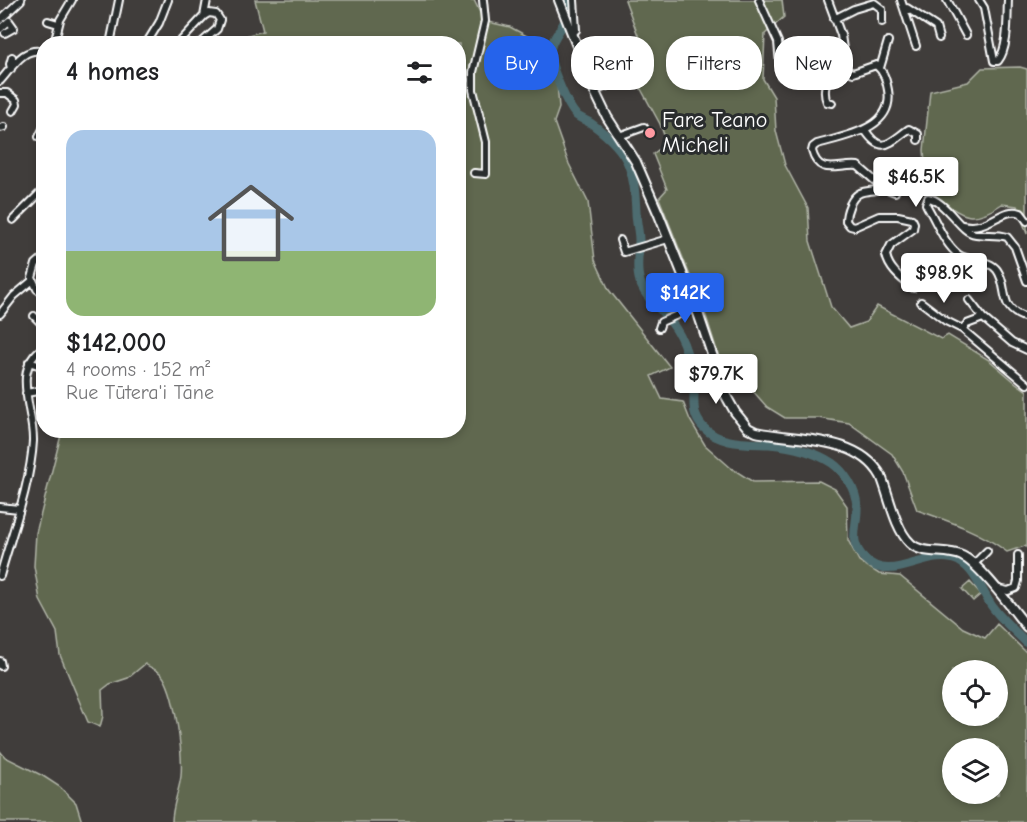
<!DOCTYPE html>
<meta charset="utf-8">
<style>
body{margin:0;font-family:"Comic Neue",sans-serif;background:#f2f2f2;color:#202124;height:100vh;display:flex;flex-direction:column;font-size:22px;white-space:nowrap}
*{box-sizing:border-box;margin:0}
p{font-size:20px;color:#757577}
.icon{flex:none;width:33px;height:33px;fill:none;stroke:currentColor;stroke-width:2;stroke-linecap:round;stroke-linejoin:round}
.map{position:relative;flex:1;overflow:hidden}
.details{position:absolute;left:36px;top:36px;width:430px;height:402px;display:flex;flex-direction:column;background:#fff;border-radius:24px;box-shadow:0 3px 9px #0003}
.details>*{flex:none}
.hud{position:absolute;left:484px;top:36px;width:452px;height:54px;display:flex;gap:12px}
.buttons{position:absolute;left:942px;top:660px;display:grid;gap:12px}
.buttons a{display:grid;place-items:center;width:66px;height:66px;border-radius:50%;background:#fff;box-shadow:0 3px 9px #0003;font-size:30px}
.price{position:absolute;translate:-50% -51px;padding:0 14px;border-radius:6px;background:#fff;color:#222;font-size:20px;line-height:39px;filter:drop-shadow(0 2px 3px #0008)}
.price::after{content:'';position:absolute;left:50%;top:36px;width:18px;height:14px;margin-left:-9px;background:inherit;clip-path:polygon(0 0,100% 0,50% 100%)}
.price.on{background:#2563eb;color:#fff}
ul{padding:0;list-style:none}
li{display:grid;align-content:center;gap:12px;height:318px;padding:0 30px}
li span{display:grid;place-items:center;height:186px;border-radius:18px;color:#555}
li>.icon{margin-inline-start:auto}
span .icon{width:108px;height:108px;fill:#fffc;stroke-width:1}
li b{font-size:26px}
h2{display:flex;justify-content:space-between;align-items:center;height:72px;padding:0 30px;font-size:26px}
.chip{padding:0 21px;border-radius:24px;background:#fff;box-shadow:0 3px 9px #0003;font-size:21px;line-height:54px}
.chip.on{background:#2563eb;color:#fff}
.map>svg:first-child{display:block}
</style>
<div class="map">
<svg width="1027" height="822" viewBox="0 0 1027 822">
<rect width="100%" height="100%" fill="#403d3b"/>
<filter id="ink" filterUnits="userSpaceOnUse"><feTurbulence type="fractalNoise" baseFrequency=".0167" numOctaves="2"/><feDisplacementMap in="SourceGraphic" scale="12" xChannelSelector="R" yChannelSelector="G"/><feConvolveMatrix kernelMatrix="1 2 1 2 8 2 1 2 1" color-interpolation-filters="sRGB"/></filter>
<g filter="url(#ink)">
<!-- green -->
<path fill="#60684f" stroke="#b0b4a7" stroke-width="1.5" fill-rule="evenodd" d="M255,0h219l10,21 26,6 17,9 14,18 16,29 2,25 -5,14 15,42 19,38 7,58 14,30 61,77 -19,9 11,23 21,3 7,18 15,25 26,23 22,14 66,-1 16,8 12,17 1,34 11,21 20,13 21,2 63,52 22,10 12,-14 30,29v169h-855c0,-16 7,-30 9,-46 2,-22 -6,-86 -20,-102 -4,-4 -12,-7 -16,-10l-17,14 -18,6 -8,6 1,26 -3,11 -12,-5 -28,-67 -3,-23 -17,-32 -6,-34 2,-33 26,-102 397,-1v-386l-212,-1 1,-8 15,-4zM952,670h46v46h-46zM952,748h46v46h-46z
M625,0h157l2,17 -19,17 -2,45 11,18 2,34 9,34 23,43 2,33 21,66 18,21 17,-6 11,-16 64,33 7,-4 41,25 27,23 11,8v157l-2,-2 -18,6c-26,-20 -58,-31 -90,-42l-14,-38 -11,-18 -43,-31 -31,-5h-33l-18,-11 -30,-34h-13l-18,-57 -47,-118 8,-9 -14,-35 14,-11 -7,-19 -25,-46 -3,-12 10,-20z
M1020,67l7,2v165l-10,-28 -15,-2c-37,25 -43,7 -75,-15l-3,-39 6,-59 38,-9 14,-14z
M970,582l11,12 -8,7 -11,-12z
M0,751l5,6 38,19 17,11 16,16 6,19h-82z"/>
<g fill="none" stroke-linecap="round" stroke-linejoin="round">
<!-- river -->
<path stroke="#4d6c6f" stroke-width="9" d="M567,0c9,22 -23,37 -16,60 3,14 16,45 25,55 5,4 12,6 16,9 15,11 31,25 37,42 6,15 6,30 7,46 0,10 3,19 3,28 0,12 -3,26 0,38 4,19 21,29 32,44 7,9 12,19 15,29 4,10 7,22 8,32 1,17 -4,30 9,44 17,18 43,16 66,17 21,2 45,7 63,19 13,9 24,27 25,43 1,21 -10,35 8,53 27,27 63,-13 94,2 18,10 23,33 35,48 10,13 22,23 33,34"/>
<defs>
<path id="minor" d="M759,0l19,42 3,34
M828,0l13,35 5,35
M901,0l15,46
M947,0l19,35
M979,0l5,8 10,53h4c11,-14 9,-44 10,-61
M904,9l3,-1 29,19 3,11
M204,16l3,-16
M834,19l20,-10 20,-6 8,6v13
M0,20l21,-20
M48,21l10,3
M0,29l9,-8 5,7 -9,5
M572,34l4,-4 -2,-30
M54,44l6,-24 12,-20
M110,44l9,-44
M146,44l13,-21 9,-23
M178,44l26,-28 5,-3 7,1 4,6 -3,9 -17,15
M583,61l28,-13
M880,68l8,-27
M11,69l-1,-5 2,-7
M0,81c12,-13 24,-36 44,-29
M594,91l25,-10 4,-9
M0,93h7l9,7 1,4 -4,7
M832,103l-5,-1c-4,-9 -2,-20 4,-28l15,-4 7,3 23,-8c8,7 10,14 12,25 7,39 -43,46 -71,54l-4,3 -1,4c7,26 26,13 46,15l24,21 13,5
M44,127l-5,10 5,1
M0,128l4,-1
M865,130c17,26 25,12 44,-1l9,5v6
M619,136l25,-9
M474,173l12,1v-32l-13,-52v-18l12,-51 -2,-21
M879,185l-3,5c-5,1 -11,1 -16,3 -9,4 -14,19 -14,28l4,5 4,1 25,-11h19l14,3 2,4 -1,6 -22,16 -5,10c3,15 16,24 27,33
M13,220l31,-31
M962,225c29,6 39,-19 59,-12l6,8
M620,240l4,12 44,-13
M44,257l-8,7 -4,14 5,11 7,5
M1027,281l-12,-34 -8,-10c-13,-5 -31,2 -42,-8 -10,-8 -24,-30 -37,-31l-2,6 2,4c9,15 17,37 31,47 11,7 30,4 38,15 13,18 -1,39 30,48
M969,300l14,18
M921,302l25,19 16,8
M0,314l14,-18 19,-16
M34,316l10,10
M659,328l2,-6 35,-15
M1027,350l-15,-7 -29,-25 -16,6 -5,5 65,55
M29,362l15,5
M26,393l18,-3
M0,507l19,2
M974,564l13,-13
M0,576c11,-40 31,-93 33,-135 1,-32 -23,-71 11,-94
M995,588l13,3 8,-3 2,-7v-26
M0,661l1,5"/>
<path id="tertiary" d="M559,0l36,92 12,25 29,45 23,53 39,98 28,83 9,16 13,16 8,4c40,9 102,3 125,44 8,19 14,53 29,67 13,13 36,5 52,13 18,8 51,54 65,71"/>
</defs>
<!-- minor casing -->
<use href="#minor" stroke="#fff" stroke-width="10"/>
<!-- tertiary casing -->
<use href="#tertiary" stroke="#fff" stroke-width="12"/>
<!-- minor -->
<use href="#minor" stroke="#2a2d2e" stroke-width="6"/>
<!-- tertiary -->
<use href="#tertiary" stroke="#2a2d2e" stroke-width="8"/>
</g>
</g>
<!-- markers -->
<circle fill="#ff9aa2" stroke="#2a2d2e" stroke-width="2" cx="650" cy="133" r="6"/>
<g text-anchor="middle" dominant-baseline="central" stroke-width="6" stroke-linejoin="round" paint-order="stroke">
<!-- poi labels -->
<g font-size="22" fill="#fff" stroke="#2a2d2e" text-anchor="start">
<text x="662" y="120">Fare Teano<tspan x="662" dy="25">Micheli</tspan></text>
</g>
</g>
</svg>
<div class="buttons">
<a><svg class="icon" aria-label="locate" viewBox="0 0 24 24"><circle cx="12" cy="12" r="6"/><path d="M12 2v4M12 18v4M2 12h4M18 12h4"/></svg></a>
<a><svg class="icon" aria-label="layers" viewBox="0 0 24 24"><path d="M12 4l9 5-9 5-9-5zM3 14l9 5 9-5"/></svg></a>
</div>
<b class="price" style="left:916px;top:208px">$46.5K</b>
<b class="price" style="left:944px;top:304px">$98.9K</b>
<b class="price on" style="left:685px;top:324px">$142K</b>
<b class="price" style="left:716px;top:405px">$79.7K</b>
<div class="hud">
<a class="chip on">Buy</a>
<a class="chip">Rent</a>
<a class="chip">Filters</a>
<a class="chip">New</a>
</div>
<section class="details">
<h2>4 homes<svg class="icon" aria-label="filters" viewBox="0 0 24 24"><path d="M4 7h16M4 17h16"/><circle cx="9" cy="7" r="2"/><circle cx="15" cy="17" r="2"/></svg></h2>
<ul>
<li><span style="background:linear-gradient(#a9c7e8 65%,#8fb573 0)"><svg class="icon" aria-label="home" viewBox="0 0 24 24"><path d="M3 11l9-7 9 7M6 9v11h12V9"/></svg></span><div><b>$142,000</b><p>4 rooms · 152 m²</p><p>Rue Tūtera'i Tāne</p></div></li>
</ul>
</section>
</div>
